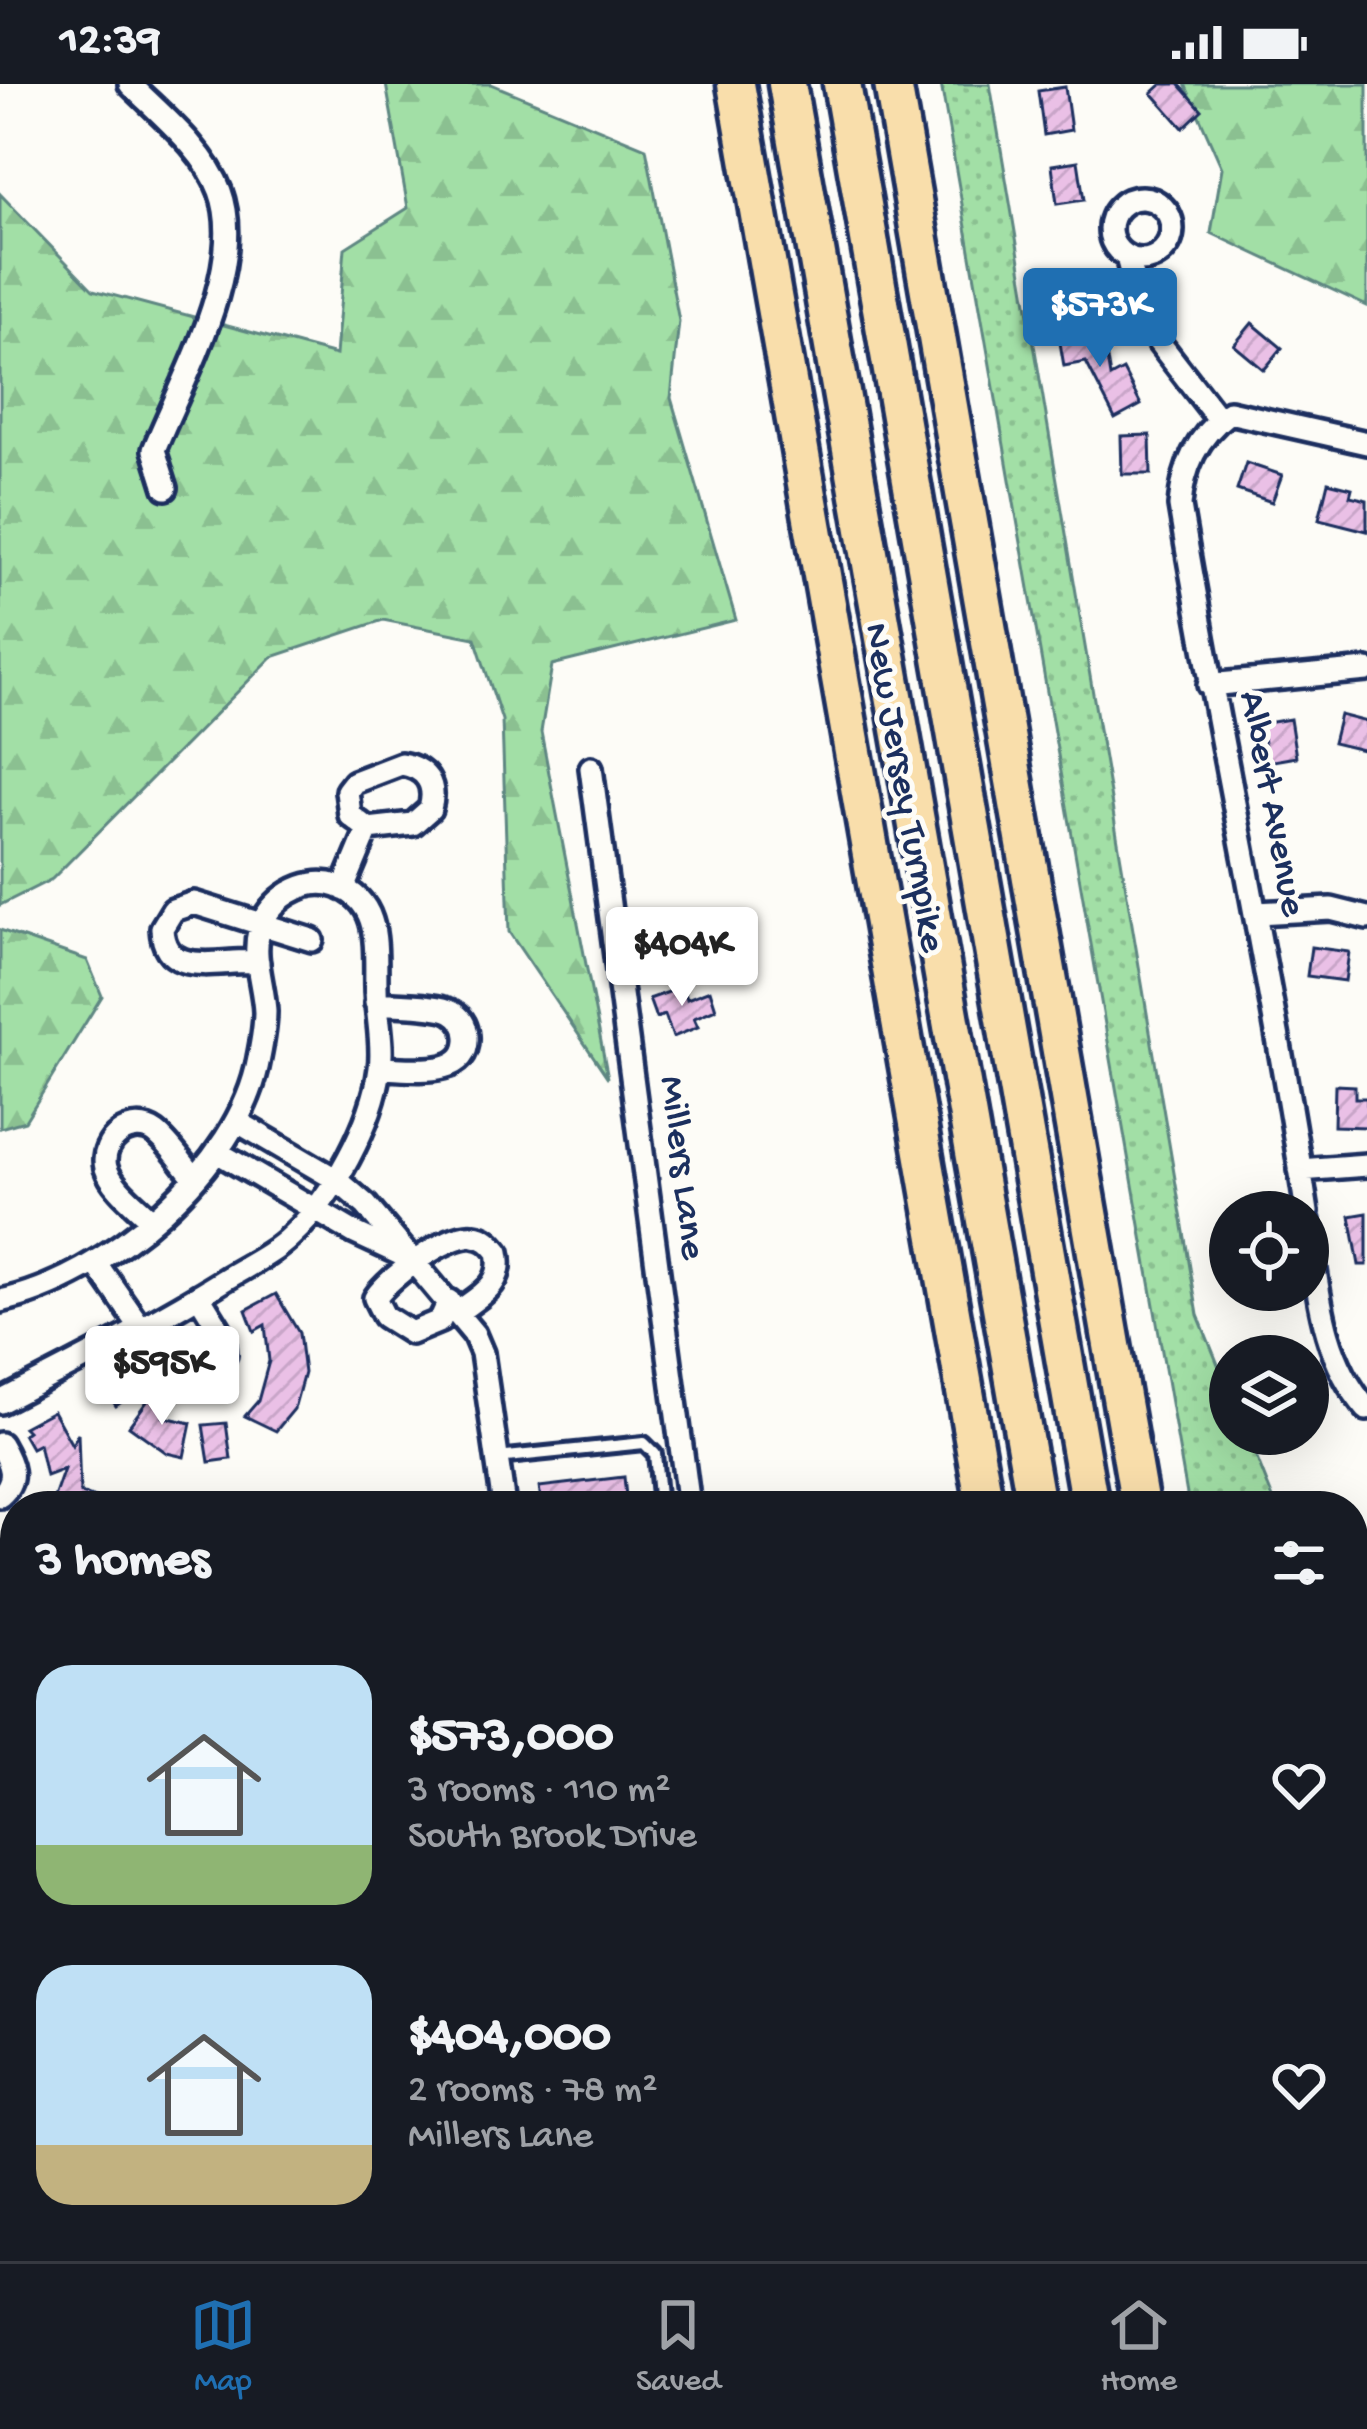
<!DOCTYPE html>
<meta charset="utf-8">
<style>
body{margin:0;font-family:"Gochi Hand",sans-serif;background:#20242c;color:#f1f3f6;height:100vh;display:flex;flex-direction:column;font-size:45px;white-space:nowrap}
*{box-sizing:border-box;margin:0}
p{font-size:39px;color:#9ea1a6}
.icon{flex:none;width:66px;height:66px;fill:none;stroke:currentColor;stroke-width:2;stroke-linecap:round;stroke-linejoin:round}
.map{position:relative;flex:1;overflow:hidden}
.drawer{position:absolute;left:0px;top:1407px;width:1368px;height:771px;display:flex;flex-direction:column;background:#171b24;border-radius:48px 48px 0 0;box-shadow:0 12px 48px #0002}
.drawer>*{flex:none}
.fabs{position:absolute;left:1209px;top:1107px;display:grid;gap:24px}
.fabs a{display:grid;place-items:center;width:120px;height:120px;border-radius:50%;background:#171b24;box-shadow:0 12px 48px #0002;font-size:60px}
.price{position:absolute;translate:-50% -102px;padding:0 27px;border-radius:12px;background:#fff;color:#222;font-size:39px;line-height:78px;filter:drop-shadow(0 3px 6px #0008)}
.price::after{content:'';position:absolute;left:50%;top:72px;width:36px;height:27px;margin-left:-18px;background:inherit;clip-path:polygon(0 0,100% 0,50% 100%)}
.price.on{background:#1f6fb2;color:#fff}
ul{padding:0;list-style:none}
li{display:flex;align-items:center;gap:36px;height:300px;padding:0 36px}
li span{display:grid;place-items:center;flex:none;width:336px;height:240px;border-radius:36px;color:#555}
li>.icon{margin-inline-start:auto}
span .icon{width:144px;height:144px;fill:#fffc;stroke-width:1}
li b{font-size:51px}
h2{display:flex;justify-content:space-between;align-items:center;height:144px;padding:0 36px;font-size:51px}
.status{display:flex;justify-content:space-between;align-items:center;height:84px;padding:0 60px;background:#171b24;direction:ltr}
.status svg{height:33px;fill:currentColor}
.tabs{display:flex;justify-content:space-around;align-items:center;height:168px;border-top:3px solid #363941;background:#171b24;font-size:33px;color:#9ea1a6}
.tabs a{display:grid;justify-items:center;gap:6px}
.tabs .on{color:#1f6fb2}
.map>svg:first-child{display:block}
</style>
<div class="status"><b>12:39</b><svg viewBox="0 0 49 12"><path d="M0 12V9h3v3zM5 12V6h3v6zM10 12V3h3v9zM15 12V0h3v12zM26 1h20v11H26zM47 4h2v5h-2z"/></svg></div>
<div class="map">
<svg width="1367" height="2177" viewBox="0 0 1367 2177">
<defs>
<pattern id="grass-dots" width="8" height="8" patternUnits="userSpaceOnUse" patternTransform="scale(3)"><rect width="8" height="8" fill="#a2dfa6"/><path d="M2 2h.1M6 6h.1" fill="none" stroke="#8bc091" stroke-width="1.8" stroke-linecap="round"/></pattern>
<pattern id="forest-firs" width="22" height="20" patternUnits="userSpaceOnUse" patternTransform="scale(3)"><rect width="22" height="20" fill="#a2dfa6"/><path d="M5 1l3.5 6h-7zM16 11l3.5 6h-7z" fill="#8bc091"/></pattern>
<pattern id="water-waves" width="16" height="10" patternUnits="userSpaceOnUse" patternTransform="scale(3)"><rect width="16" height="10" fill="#8bcdec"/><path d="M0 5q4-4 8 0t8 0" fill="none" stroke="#77b0cd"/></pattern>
<pattern id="building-hatch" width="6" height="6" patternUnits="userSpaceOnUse" patternTransform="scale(3)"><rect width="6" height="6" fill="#eac0e6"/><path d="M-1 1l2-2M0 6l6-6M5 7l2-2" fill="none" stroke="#c8a5c8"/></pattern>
</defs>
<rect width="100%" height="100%" fill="#fdfcf7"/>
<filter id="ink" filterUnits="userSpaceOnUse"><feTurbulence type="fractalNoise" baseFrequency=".00833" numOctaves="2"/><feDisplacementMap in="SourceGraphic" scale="24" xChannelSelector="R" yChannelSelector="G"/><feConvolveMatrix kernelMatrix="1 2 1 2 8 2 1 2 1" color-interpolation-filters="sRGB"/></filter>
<g filter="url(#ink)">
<!-- grass -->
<path fill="url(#grass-dots)" stroke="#5e8782" stroke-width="3" d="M941,0h49l208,1231 32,79v40h17l29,72h-87z"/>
<!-- forest -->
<path fill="url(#forest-firs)" stroke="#5e8782" stroke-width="3" d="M386,0h105l155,64 33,173 -8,77 65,222 -184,45 -11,67 67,346 -99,-146 -7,-212 -27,-82 -92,-18 -111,37 -220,222 -52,26v-711l93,96 243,65 9,-107 63,-40z
M1185,0h182v222l-156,-73 11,-65z
M0,846l87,30 15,36 -77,125 -25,7z
M148,2163h152l-8,14h-132z
M415,2163h126l2,14h-140z"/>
<!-- water -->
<path fill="url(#water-waves)" stroke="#5e8eb3" stroke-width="3" d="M300,2163h115l-12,14h-111z"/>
<!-- building -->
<path fill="url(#building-hatch)" stroke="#1b2f5e" stroke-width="3" d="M1162,0h17l23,26 -19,18 -31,-35z
M1065,3l6,43 -27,5 -6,-44z
M1078,77l6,39 -27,4 -5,-39z
M1252,239l30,25 -18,22 -30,-25z
M1102,245l8,48 13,-7 18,35 -26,14 -29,-57 -22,4 -5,-29z
M1150,351l1,39h-29l-1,-38z
M1246,379l36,12 -10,27 -35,-12z
M1328,398l24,6 -2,8 17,4v31l-48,-12z
M1340,631l27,7v29l-34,-8z
M1290,635l6,38 -29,5 -6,-38z
M1311,863l38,5 -4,29 -38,-5z
M683,903l4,12 23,-9 6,19 -22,9 4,9 -25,10 -8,-22 -9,3 -7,-19z
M1335,1001l20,1v12h12v29l-33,-1z
M1367,1129v52h-8l-9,-49z
M276,1210l23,39 5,40 -10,36 -18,22 -31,-15 13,-15 11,-40 -4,-36 -11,6 -8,-21z
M130,1289l10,16 -24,17 -11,-16z
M151,1312l18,14 -5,7 27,6 -7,34 -17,-4 -38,-27z
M53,1327l19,34 6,-12 2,60 31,10v3h-60l13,-37 -18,7 -7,-32 -8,4 -8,-14 4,-3 -4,-4z
M226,1339l5,36 -22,3 -6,-37z
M624,1393l3,29h-85l-3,-19z
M15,1920v65l-15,-31v-27z
M15,2067v31l-15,8v-32z"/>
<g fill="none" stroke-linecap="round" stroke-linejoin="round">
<defs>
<path id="service" d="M497,1374l147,-15 11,11 5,52
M1054,2163l3,14"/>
<path id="minor" d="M130,0c31,31 75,66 90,107 28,76 -38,189 -66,259l12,38
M1110 145a31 31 0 1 1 62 0a31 31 0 1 1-62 0Z
M1127,173l17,66 75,97
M1209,601l158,-15
M401,680c25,4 36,20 29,45l-17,15 -45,5 -18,-14 -3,-24 7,-9z
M591,684l98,738
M343,805l25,-60
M1256,829l75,-4 36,9
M258,878c-35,-4 -94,19 -96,-34l11,-18 21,-7 118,37
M376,919c19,2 62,1 76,9 9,5 14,13 15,24 3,44 -59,32 -86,32
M238,1038l99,58 29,25 108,129 8,19 22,153
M217,1068l138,81 56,26
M1300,1086l67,-5
M1307,1128c-36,-236 -88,-470 -127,-706 3,-40 17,-69 49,-94l138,31
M150,1135c-14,-14 -38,-32 -44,-51 -7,-28 26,-52 50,-35 14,11 26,30 38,44
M1308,1137c10,66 13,136 59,188
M95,1178l72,103 18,14 26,-3 14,-21 -2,-20 -24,-39
M0,1217c106,-22 240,-134 259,-243 3,-15 6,-31 6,-46 -1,-26 -13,-55 -6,-81 9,-31 46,-56 78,-45 45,16 38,61 39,101 0,26 8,56 4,81 -7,55 -48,130 -88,167 -19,19 -45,31 -68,45 -72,45 -149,83 -224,122
M449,1217l-9,20 -29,12 -27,-17 -9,-18c14,-21 74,-66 99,-62 11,1 17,7 24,16 7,32 -17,43 -40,60
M0,1360c11,19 19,35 0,52
M1360,1669l7,-6
M0,2014l15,-7"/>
<path id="tertiary" d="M0,1749l15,-8
M1353,1893l14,6"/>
<path id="motorway" d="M736,0l249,1422
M787,0l249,1422
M842,0l248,1422
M893,0l247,1422
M1127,2163l3,14
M1180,2163l3,14
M1234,2163l3,14
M1284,2163l3,14"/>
</defs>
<!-- service casing -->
<use href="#service" stroke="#1b2f5e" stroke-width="20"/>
<!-- minor casing -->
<use href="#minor" stroke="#1b2f5e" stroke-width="30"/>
<!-- tertiary casing -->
<use href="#tertiary" stroke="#1b2f5e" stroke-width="33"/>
<!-- motorway casing -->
<use href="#motorway" stroke="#1b2f5e" stroke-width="45"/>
<!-- service -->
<use href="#service" stroke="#fdfcf7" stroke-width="10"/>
<!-- minor -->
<use href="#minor" stroke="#fdfcf7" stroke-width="21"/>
<!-- tertiary -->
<use href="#tertiary" stroke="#fdfcf7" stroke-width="24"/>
<!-- motorway -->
<use href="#motorway" stroke="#f9deab" stroke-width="36"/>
</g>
</g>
<g text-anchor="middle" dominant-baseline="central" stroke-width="10" stroke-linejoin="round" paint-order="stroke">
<!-- street labels -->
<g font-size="39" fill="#1b2f5e" stroke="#fdfcf7">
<text transform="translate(902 704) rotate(80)">New Jersey Turnpike</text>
<text transform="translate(1270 720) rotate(79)">Albert Avenue</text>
<text transform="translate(680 1084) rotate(83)">Millers Lane</text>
</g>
</g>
</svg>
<div class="fabs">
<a><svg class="icon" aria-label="locate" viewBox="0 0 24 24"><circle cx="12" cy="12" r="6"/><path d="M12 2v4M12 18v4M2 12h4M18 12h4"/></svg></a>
<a><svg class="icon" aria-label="layers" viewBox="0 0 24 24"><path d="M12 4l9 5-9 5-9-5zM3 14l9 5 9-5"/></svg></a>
</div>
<b class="price on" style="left:1100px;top:286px">$573K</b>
<b class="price" style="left:682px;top:925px">$404K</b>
<b class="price" style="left:162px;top:1344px">$595K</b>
<section class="drawer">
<h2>3 homes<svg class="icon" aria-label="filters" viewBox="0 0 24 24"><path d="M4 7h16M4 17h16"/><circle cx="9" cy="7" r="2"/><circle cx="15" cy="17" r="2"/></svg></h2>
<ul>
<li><span style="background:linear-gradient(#bfe0f5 75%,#8fb573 0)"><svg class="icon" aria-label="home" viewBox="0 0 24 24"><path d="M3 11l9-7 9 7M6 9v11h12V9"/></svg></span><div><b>$573,000</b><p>3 rooms · 110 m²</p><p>South Brook Drive</p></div><svg class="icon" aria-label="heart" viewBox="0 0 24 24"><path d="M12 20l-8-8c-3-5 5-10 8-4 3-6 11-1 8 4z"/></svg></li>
<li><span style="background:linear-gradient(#bfe0f5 75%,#c2b280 0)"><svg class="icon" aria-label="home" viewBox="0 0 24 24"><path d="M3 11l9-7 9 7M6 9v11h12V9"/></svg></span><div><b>$404,000</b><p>2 rooms · 78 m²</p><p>Millers Lane</p></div><svg class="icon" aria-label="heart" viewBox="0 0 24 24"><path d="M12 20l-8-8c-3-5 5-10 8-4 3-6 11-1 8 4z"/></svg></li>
</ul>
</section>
</div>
<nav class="tabs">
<a class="on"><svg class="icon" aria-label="map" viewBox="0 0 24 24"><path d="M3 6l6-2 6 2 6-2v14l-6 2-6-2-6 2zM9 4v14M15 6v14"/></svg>Map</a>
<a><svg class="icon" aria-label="saved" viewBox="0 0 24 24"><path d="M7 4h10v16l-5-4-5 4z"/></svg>Saved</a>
<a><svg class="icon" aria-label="home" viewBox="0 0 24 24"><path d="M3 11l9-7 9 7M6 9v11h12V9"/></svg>Home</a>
</nav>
